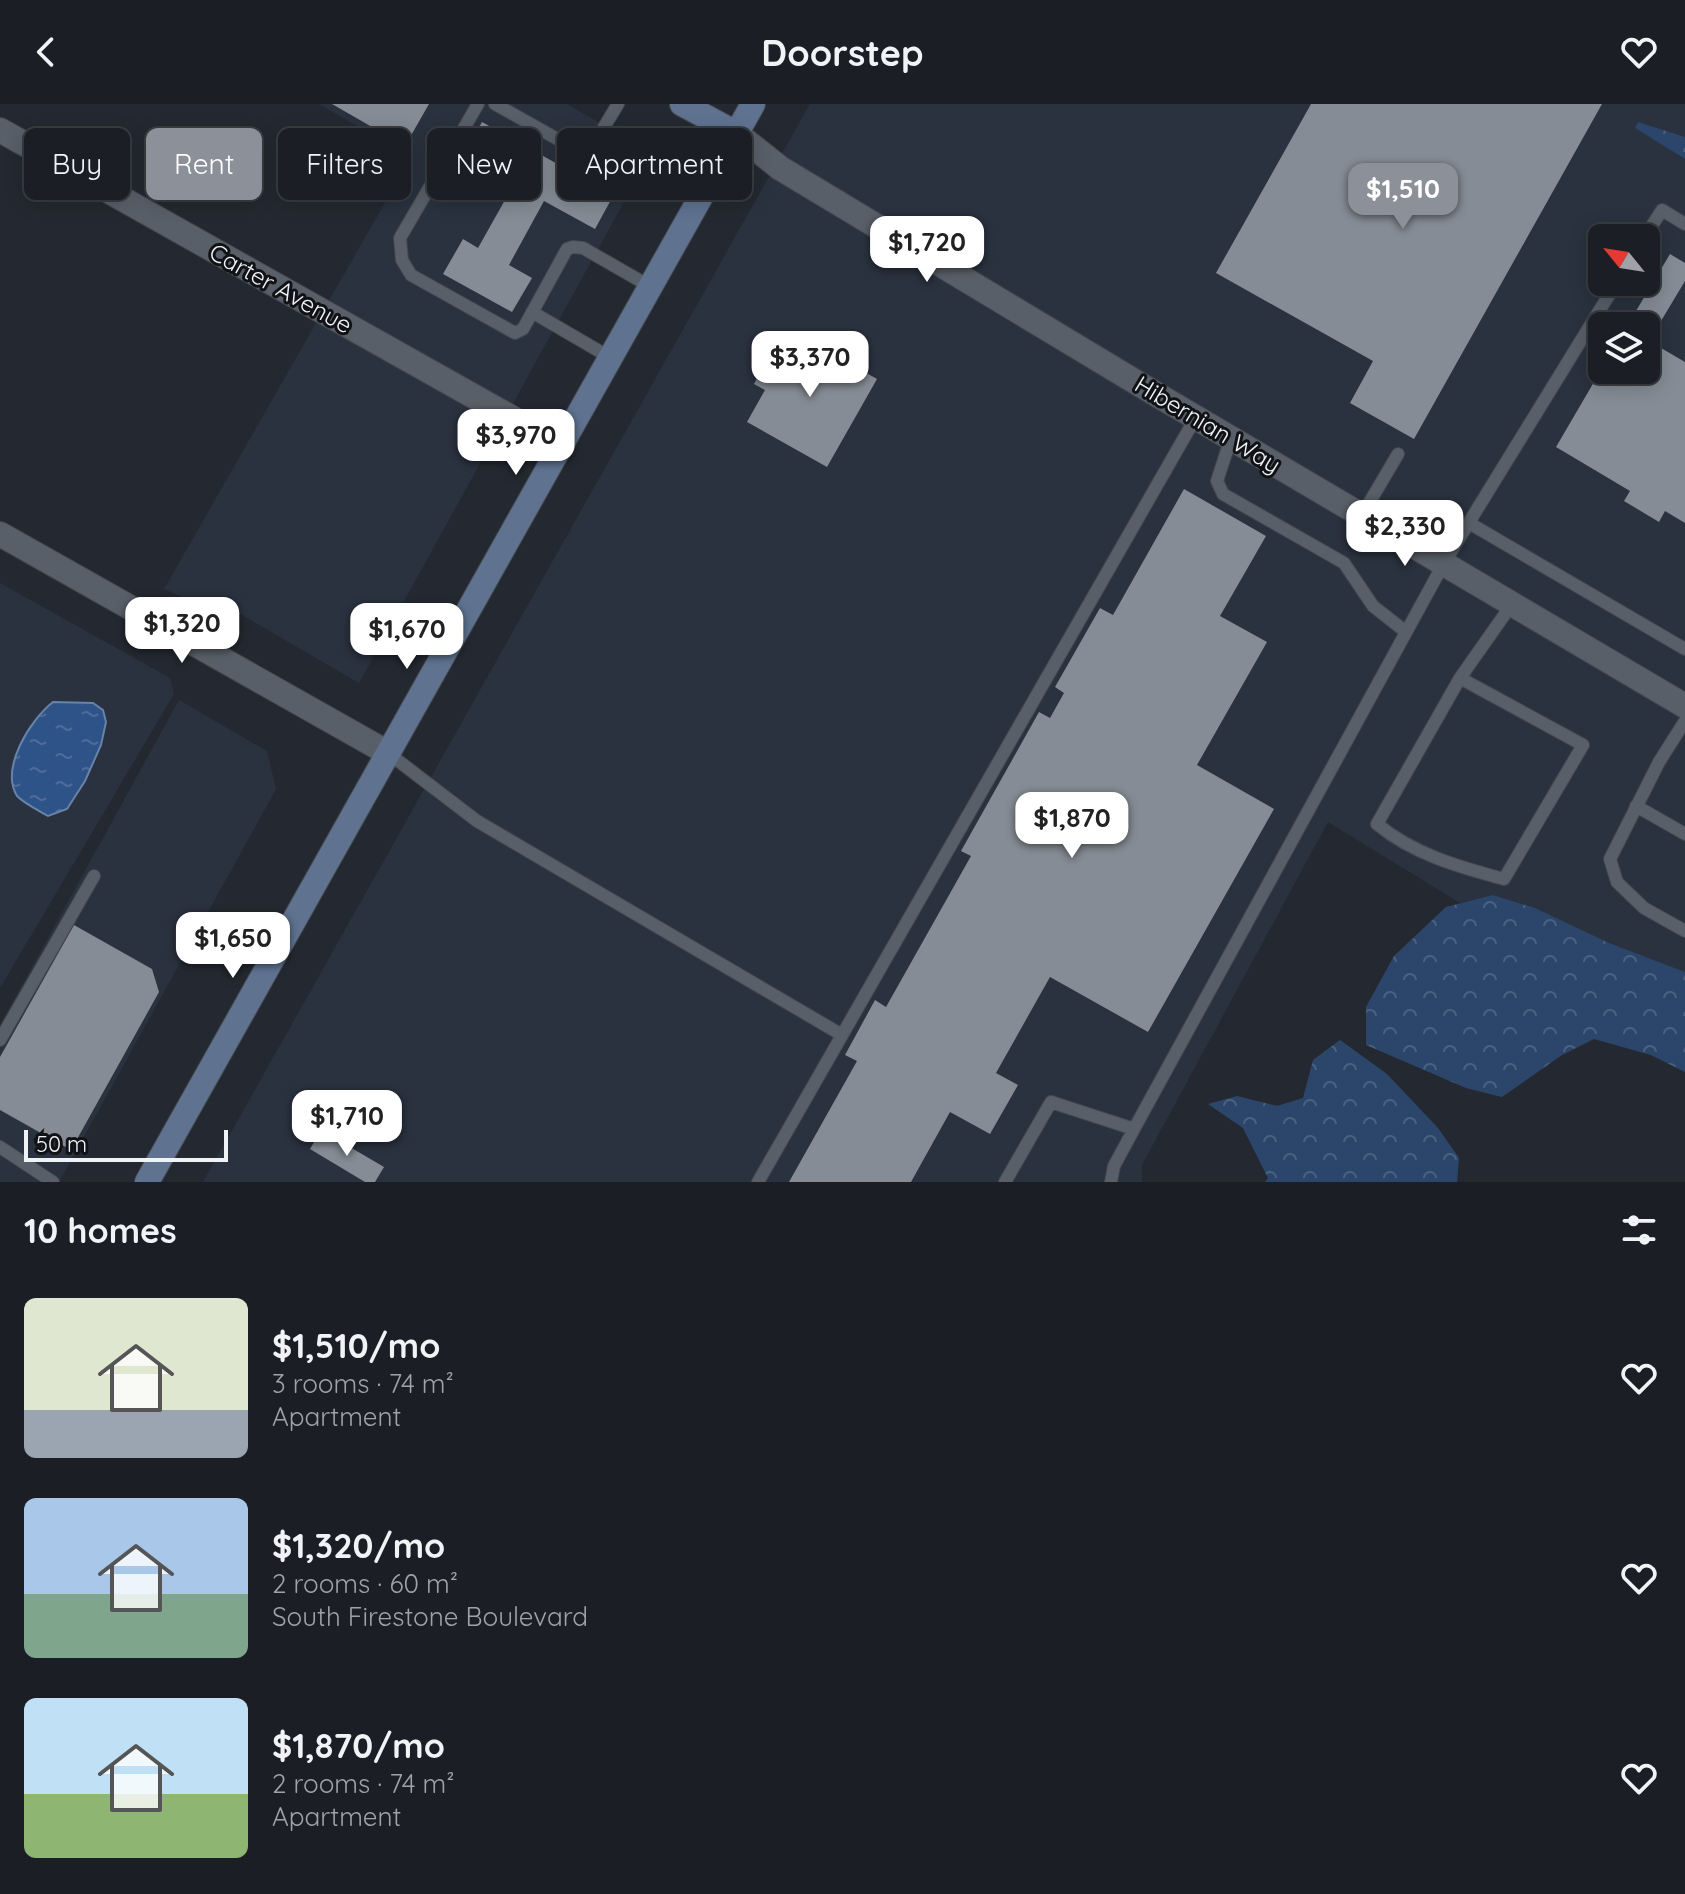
<!DOCTYPE html>
<meta charset="utf-8">
<style>
body{margin:0;font-family:Quicksand,sans-serif;background:#24272d;color:#f1f3f6;height:100vh;display:flex;flex-direction:column;font-size:30px;white-space:nowrap}
*{box-sizing:border-box;margin:0}
p{font-size:26px;color:#a0a2a7}
.icon{flex:none;width:44px;height:44px;fill:none;stroke:currentColor;stroke-width:2;stroke-linecap:round;stroke-linejoin:round}
.map{position:relative;height:1078px;overflow:hidden}
.drawer{display:flex;flex-direction:column;background:#1b1f25;flex:1}
.drawer>*{flex:none}
.top-card{position:absolute;left:24px;top:24px;width:800px;height:72px;display:flex;gap:16px}
.needle{width:52px;rotate:300deg}
.fabs{position:absolute;left:1588px;top:120px;display:grid;gap:16px}
.fabs a{display:grid;place-items:center;width:72px;height:72px;border-radius:12px;background:#1b1f25;box-shadow:0 4px 20px #0003,0 0 0 2px #393d42;font-size:40px}
.scale{position:absolute;left:24px;bottom:20px;width:204px;box-sizing:border-box;padding-left:8px;border:4px solid #eff2f7;border-top:0;font-size:22px;line-height:28px;white-space:nowrap;color:#eff2f7;-webkit-text-stroke:6px #101215;paint-order:stroke}
.price{position:absolute;translate:-50% -68px;padding:0 18px;border-radius:16px;background:#fff;color:#222;font-size:26px;line-height:52px;filter:drop-shadow(0 2px 4px #0008)}
.price::after{content:'';position:absolute;left:50%;top:48px;width:24px;height:18px;margin-left:-12px;background:inherit;clip-path:polygon(0 0,100% 0,50% 100%)}
.price.on{background:#8c9099;color:#fff}
ul{padding:0;list-style:none}
li{display:flex;align-items:center;gap:24px;height:200px;padding:0 24px}
li span{display:grid;place-items:center;flex:none;width:224px;height:160px;border-radius:12px;color:#555}
li>.icon{margin-inline-start:auto}
span .icon{width:96px;height:96px;fill:#fffc;stroke-width:1}
li b{font-size:34px}
h2{display:flex;justify-content:space-between;align-items:center;height:96px;padding:0 24px;font-size:34px}
.tag{padding:0 28px;border-radius:12px;background:#1b1f25;box-shadow:0 4px 20px #0003,0 0 0 2px #393d42;font-size:28px;line-height:72px}
.tag.on{background:#8c9099;color:#fff}
header{display:flex;justify-content:space-between;align-items:center;height:104px;padding:0 24px;background:#1b1f25;font-size:36px;font-weight:700}
.map>svg:first-child{display:block}
</style>
<header><svg class="icon" aria-label="back" viewBox="0 0 24 24"><path d="M15 5l-7 7 7 7"/></svg>Doorstep<svg class="icon" aria-label="heart" viewBox="0 0 24 24"><path d="M12 20l-8-8c-3-5 5-10 8-4 3-6 11-1 8 4z"/></svg></header>
<div class="map">
<svg width="1685" height="1078" viewBox="0 0 1685 1078">
<defs>
<pattern id="forest-crowns" width="20" height="18" patternUnits="userSpaceOnUse" patternTransform="scale(2)"><rect width="20" height="18" fill="#2c466b"/><path d="M2 6a3 3 0 1 1 6 0M12 15a3 3 0 1 1 6 0" fill="none" stroke="#4b6181"/></pattern>
<pattern id="water-ripples" width="26" height="14" patternUnits="userSpaceOnUse" patternTransform="scale(2)"><rect width="26" height="14" fill="#2e5389"/><path d="M2 4q2-2 4 0t4 0M15 11q2-2 4 0t4 0" fill="none" stroke="#4d6c9a"/></pattern>
</defs>
<rect width="100%" height="100%" fill="#242931"/>
<!-- built -->
<path fill="#2a323f" fill-rule="evenodd" d="M319,0h248l84,49 -292,530 -122,-71h-23l-50,-23 247,-432z
M810,0h875v33l-47,-15 -3,6 50,31v813l-77,-29 -73,-35 -41,-13 -34,8 -132,-81 -186,343v17h-939zM1602,134h44v44h-44zM1602,222h44v44h-44z
M0,479l170,95 4,16 -174,294z
M179,596l88,51 9,38 -217,393h-59v-157z"/>
<!-- forest -->
<path fill="url(#forest-crowns)" d="M1638,18l47,15v22l-50,-31z
M1493,791l42,13 74,35 76,29v100l-34,-17 -57,-16 -32,16 -60,42 -36,-9 -100,-43v-38l28,-51 52,-49z
M1340,936l47,34 51,54 21,30 -2,24h-192l3,-4 -25,-50 -35,-24 29,-8 40,10 26,-8 10,-38z"/>
<!-- water -->
<path fill="url(#water-ripples)" stroke="#6883aa" stroke-width="2" d="M53,598l40,1 10,7 3,12 -5,23 -16,36 -18,28 -19,7c-10,-6 -23,-12 -31,-20 -17,-28 13,-76 36,-94z"/>
<!-- building -->
<path fill="#858c95" d="M332,0h97l-24,42z
M1311,0h291l-188,335 -64,-36 23,-42 -157,-88z
M482,18l99,55 -1,2 32,19 -17,31 -51,-28 -35,64 23,13 -20,34 -69,-38 20,-35 15,9 36,-64 -51,-28z
M1670,150l15,9v18l-36,60 36,21v161l-20,-12 -6,11 -35,-21 6,-10 -74,-44 45,-77h45v-44h-19z
M796,229l81,46 -50,88 -80,-45 18,-32 -11,-6 14,-26 10,6z
M1184,385l82,47 -46,80 47,26 -70,123 77,44 -126,223 -98,-55 -54,96 22,12 -28,49 -40,-22 -39,70h-122l68,-121 -12,-6 30,-55 11,7 85,-151 -10,-5 78,-139 11,6 14,-25 -9,-6 45,-79 13,7z
M74,821l78,44 7,23 -88,158 -71,-40v-53z
M321,1026l63,37 -9,15h-10l-55,-33z"/>
<g fill="none" stroke-linecap="round" stroke-linejoin="round">
<defs>
<path id="service" d="M478,0l-78,134 2,22 9,15 104,58 8,-4 44,-80 6,-2 10,1 68,39
M495,0l82,46 9,1 9,-9 23,-38
M1644,134l18,-28 23,14
M532,208l79,46
M1231,334l-14,43 6,13 121,69 29,43 33,26
M1362,411l36,-61
M1469,419l216,126
M1460,574l-83,146c36,30 82,43 127,55l79,-134 -123,-67 52,-74
M1685,617l-26,41 -49,97 7,23 27,26 41,23
M388,649l89,68 365,214
M1636,702l49,28
M0,936l94,-164
M0,1043l53,35
M758,1078l438,-765
M1005,1078l46,-80 83,27
M1111,1078l3,-16 20,-37 310,-566 173,-281"/>
<path id="minor" d="M0,26l562,316
M736,29l44,35 369,222 536,316
M0,430l388,219"/>
<path id="secondary" d="M682,0l54,29
M147,1078l606,-1078"/>
</defs>
<!-- service casing -->
<use href="#service" stroke="#43484e" stroke-width="14"/>
<!-- minor casing -->
<use href="#minor" stroke="#43484e" stroke-width="26"/>
<!-- secondary casing -->
<use href="#secondary" stroke="#43484e" stroke-width="26"/>
<!-- service -->
<use href="#service" stroke="#595f68" stroke-width="12"/>
<!-- minor -->
<use href="#minor" stroke="#595f68" stroke-width="24"/>
<!-- secondary -->
<use href="#secondary" stroke="#5f7391" stroke-width="24"/>
</g>
<g text-anchor="middle" dominant-baseline="central" stroke-width="6" stroke-linejoin="round" paint-order="stroke">
<!-- street labels -->
<g font-size="24" fill="#eff2f7" stroke="#101215">
<text transform="translate(281 184) rotate(29)">Carter Avenue</text>
<text transform="translate(1208 320) rotate(31)">Hibernian Way</text>
</g>
</g>
</svg>
<div class="fabs">
<a><svg class="needle" viewBox="-14 -14 28 28"><path d="M0-13l5 13h-10z" fill="#e53935"/><path d="M0 13l5-13h-10z" fill="#a0a2a7"/></svg></a>
<a><svg class="icon" aria-label="layers" viewBox="0 0 24 24"><path d="M12 4l9 5-9 5-9-5zM3 14l9 5 9-5"/></svg></a>
</div>
<div class="scale">50 m</div>
<b class="price on" style="left:1403px;top:127px">$1,510</b>
<b class="price" style="left:927px;top:180px">$1,720</b>
<b class="price" style="left:810px;top:295px">$3,370</b>
<b class="price" style="left:516px;top:373px">$3,970</b>
<b class="price" style="left:1405px;top:464px">$2,330</b>
<b class="price" style="left:182px;top:561px">$1,320</b>
<b class="price" style="left:407px;top:567px">$1,670</b>
<b class="price" style="left:1072px;top:756px">$1,870</b>
<b class="price" style="left:233px;top:876px">$1,650</b>
<b class="price" style="left:347px;top:1054px">$1,710</b>
<div class="top-card">
<a class="tag">Buy</a>
<a class="tag on">Rent</a>
<a class="tag">Filters</a>
<a class="tag">New</a>
<a class="tag">Apartment</a>
</div>
</div>
<section class="drawer">
<h2>10 homes<svg class="icon" aria-label="filters" viewBox="0 0 24 24"><path d="M4 7h16M4 17h16"/><circle cx="9" cy="7" r="2"/><circle cx="15" cy="17" r="2"/></svg></h2>
<ul>
<li><span style="background:linear-gradient(#dfe7d0 70%,#9aa5b1 0)"><svg class="icon" aria-label="home" viewBox="0 0 24 24"><path d="M3 11l9-7 9 7M6 9v11h12V9"/></svg></span><div><b>$1,510/mo</b><p>3 rooms · 74 m²</p><p>Apartment</p></div><svg class="icon" aria-label="heart" viewBox="0 0 24 24"><path d="M12 20l-8-8c-3-5 5-10 8-4 3-6 11-1 8 4z"/></svg></li>
<li><span style="background:linear-gradient(#a9c7e8 60%,#7fa58c 0)"><svg class="icon" aria-label="home" viewBox="0 0 24 24"><path d="M3 11l9-7 9 7M6 9v11h12V9"/></svg></span><div><b>$1,320/mo</b><p>2 rooms · 60 m²</p><p>South Firestone Boulevard</p></div><svg class="icon" aria-label="heart" viewBox="0 0 24 24"><path d="M12 20l-8-8c-3-5 5-10 8-4 3-6 11-1 8 4z"/></svg></li>
<li><span style="background:linear-gradient(#bfe0f5 60%,#8fb573 0)"><svg class="icon" aria-label="home" viewBox="0 0 24 24"><path d="M3 11l9-7 9 7M6 9v11h12V9"/></svg></span><div><b>$1,870/mo</b><p>2 rooms · 74 m²</p><p>Apartment</p></div><svg class="icon" aria-label="heart" viewBox="0 0 24 24"><path d="M12 20l-8-8c-3-5 5-10 8-4 3-6 11-1 8 4z"/></svg></li>
</ul>
</section>
